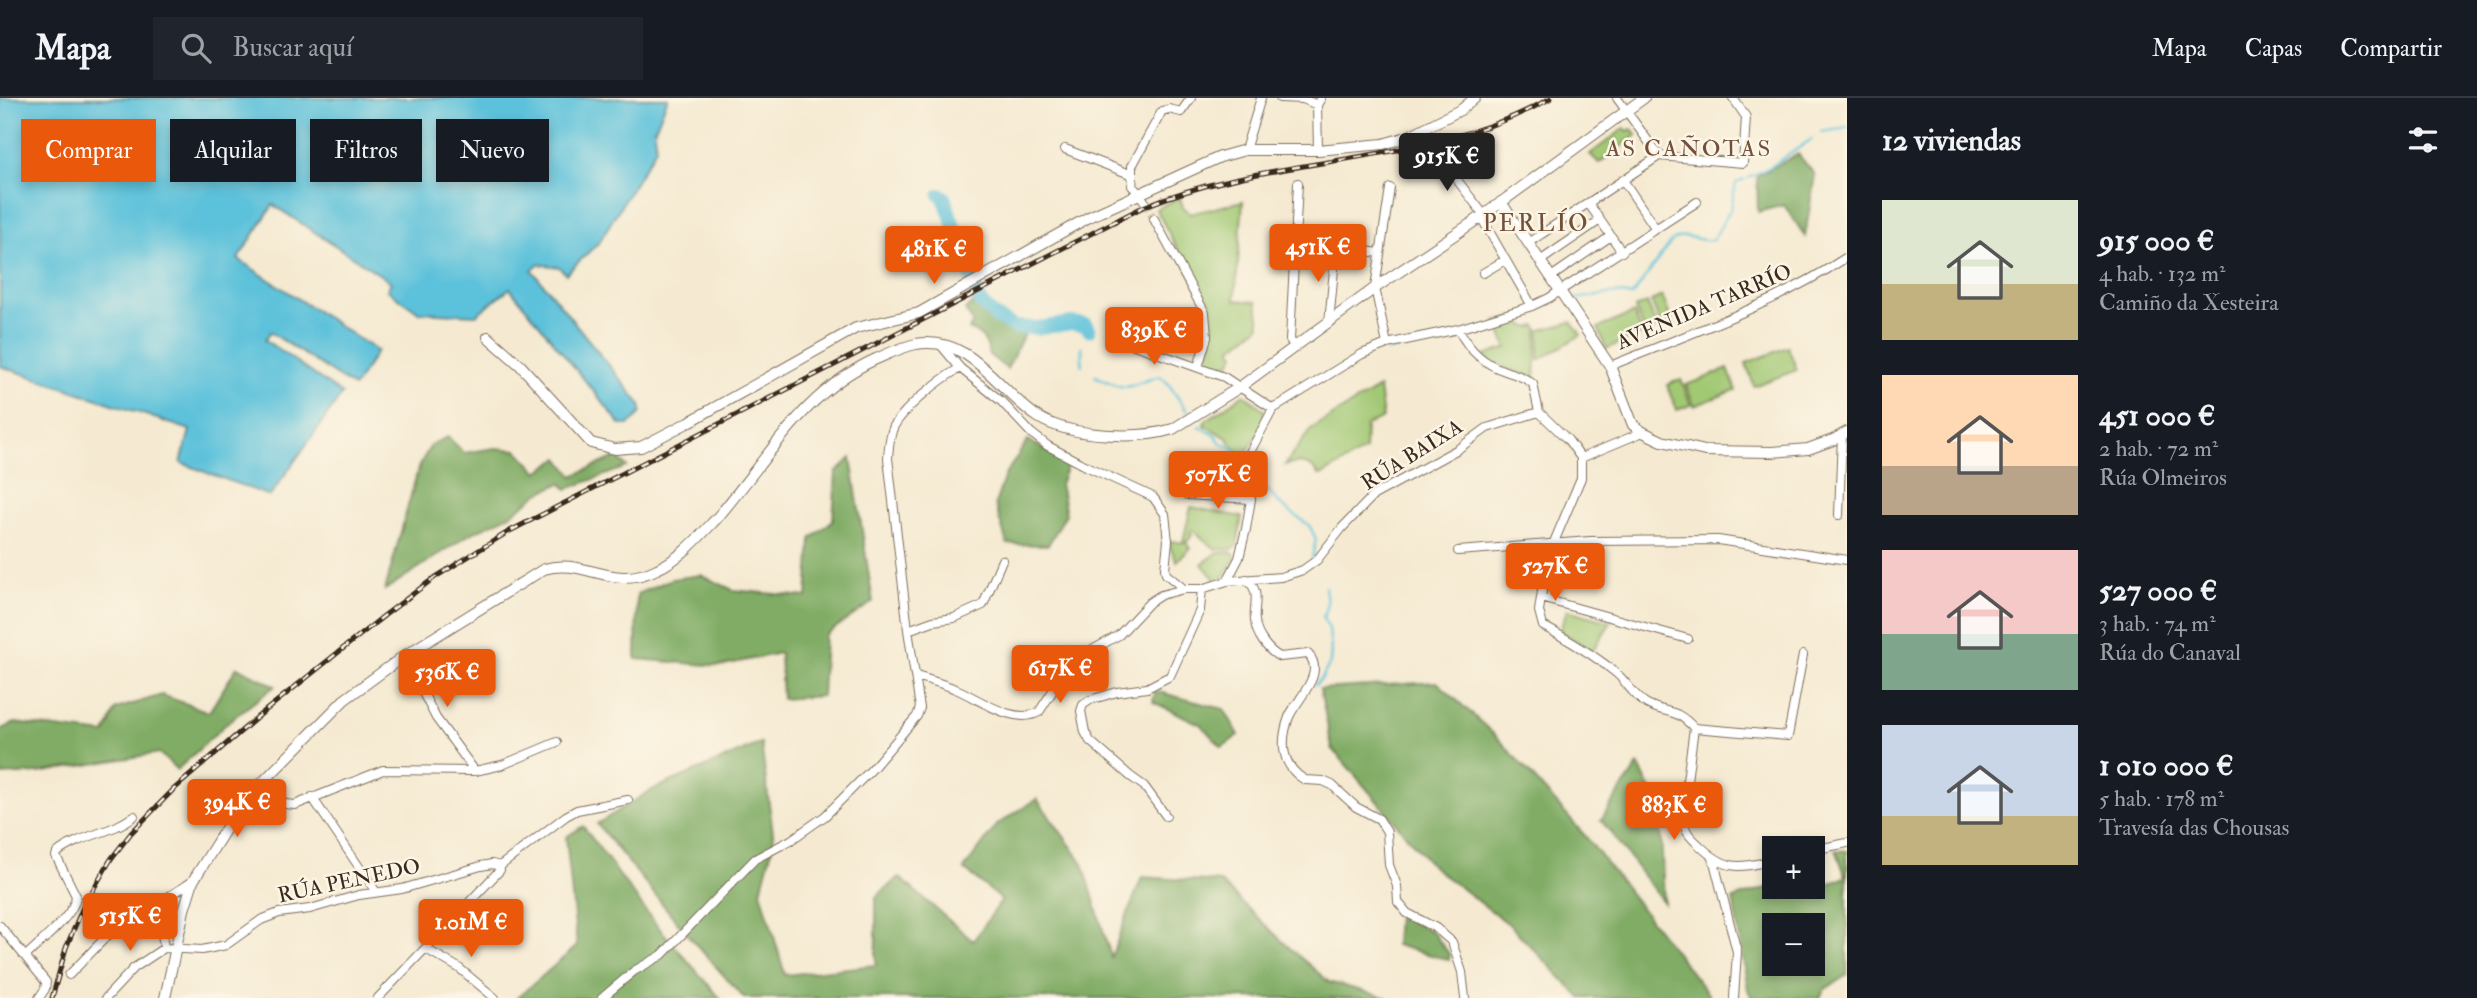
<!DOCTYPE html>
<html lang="es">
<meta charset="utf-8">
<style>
body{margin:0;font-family:"IM FELL Double Pica",serif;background:#20242c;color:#f1f3f6;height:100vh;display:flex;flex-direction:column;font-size:26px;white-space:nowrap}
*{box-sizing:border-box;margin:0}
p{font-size:23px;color:#9ea1a6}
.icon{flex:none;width:38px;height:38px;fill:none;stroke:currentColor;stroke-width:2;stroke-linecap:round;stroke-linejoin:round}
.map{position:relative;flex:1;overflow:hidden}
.details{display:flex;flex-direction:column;background:#171b24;width:630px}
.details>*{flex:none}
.top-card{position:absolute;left:21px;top:21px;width:665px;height:63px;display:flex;gap:14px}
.tools{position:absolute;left:1762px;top:738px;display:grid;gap:14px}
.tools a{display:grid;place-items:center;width:63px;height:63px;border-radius:0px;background:#171b24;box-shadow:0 4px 10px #0003;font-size:35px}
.price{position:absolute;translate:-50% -60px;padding:0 16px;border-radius:7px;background:#ea580c;color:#fff;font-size:23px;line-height:46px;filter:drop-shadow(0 2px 4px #0008)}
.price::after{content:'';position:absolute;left:50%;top:42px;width:21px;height:16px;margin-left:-10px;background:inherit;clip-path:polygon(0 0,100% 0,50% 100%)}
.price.on{background:#222;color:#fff}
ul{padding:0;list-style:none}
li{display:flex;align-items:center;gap:21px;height:175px;padding:0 35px}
li span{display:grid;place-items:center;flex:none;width:196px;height:140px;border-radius:0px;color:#555}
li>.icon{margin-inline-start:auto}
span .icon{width:84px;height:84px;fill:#fffc;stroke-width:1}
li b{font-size:30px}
h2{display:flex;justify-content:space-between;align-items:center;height:84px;padding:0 35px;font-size:30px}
.chip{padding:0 24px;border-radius:0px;background:#171b24;box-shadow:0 4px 10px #0003;font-size:24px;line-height:63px}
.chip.on{background:#ea580c;color:#fff}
header{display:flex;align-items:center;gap:42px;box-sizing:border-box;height:98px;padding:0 35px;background:#171b24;border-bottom:2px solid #363941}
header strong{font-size:33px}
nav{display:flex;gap:38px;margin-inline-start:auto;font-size:24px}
.search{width:490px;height:63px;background:#20242c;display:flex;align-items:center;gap:18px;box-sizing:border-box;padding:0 24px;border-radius:0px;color:#9ea1a6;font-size:26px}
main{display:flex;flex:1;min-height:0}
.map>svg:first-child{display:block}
</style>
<header>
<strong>Mapa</strong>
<div class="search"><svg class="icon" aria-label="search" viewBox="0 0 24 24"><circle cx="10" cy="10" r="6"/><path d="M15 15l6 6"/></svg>Buscar aquí</div>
<nav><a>Mapa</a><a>Capas</a><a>Compartir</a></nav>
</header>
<main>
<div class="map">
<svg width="1847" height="900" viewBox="0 0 1847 900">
<rect width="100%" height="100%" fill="#fcf5e5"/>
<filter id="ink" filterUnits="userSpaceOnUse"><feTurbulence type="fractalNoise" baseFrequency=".0143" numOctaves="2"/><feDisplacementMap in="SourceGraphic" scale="14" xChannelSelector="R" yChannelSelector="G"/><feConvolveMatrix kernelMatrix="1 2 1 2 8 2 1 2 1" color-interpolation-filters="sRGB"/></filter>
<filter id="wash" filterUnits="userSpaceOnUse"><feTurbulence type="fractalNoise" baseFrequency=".00686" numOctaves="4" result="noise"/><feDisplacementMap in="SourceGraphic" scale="28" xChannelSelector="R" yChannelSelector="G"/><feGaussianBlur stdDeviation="1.57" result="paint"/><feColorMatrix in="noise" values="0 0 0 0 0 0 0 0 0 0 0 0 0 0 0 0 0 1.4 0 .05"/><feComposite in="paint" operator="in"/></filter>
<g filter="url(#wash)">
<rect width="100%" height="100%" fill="#f5ead1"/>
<!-- green -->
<path fill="#a1c873" stroke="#6e7948" stroke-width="2" d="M1625,30l2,3 5,-2 5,6 -38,28 -9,-9z
M1180,99l3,10 7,7 53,-13 -8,99 22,2 3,24 -29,23 4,5 -5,9 -3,-1 -2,8 -14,-3c-9,-13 0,-20 1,-33 1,-11 -1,-19 -5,-29l-51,-96z
M1662,198l10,25 -11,5 -10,-25z
M1647,205l10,24 -12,5 -10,-24z
M1634,215l8,21 -36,15 -8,-21z
M1520,218l2,8 8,4 6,-2 2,2 -3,50 -40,-14 -11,-8 23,-8 -11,-26z
M1572,224l9,13 -42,25 1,-30z
M1788,249l9,23 -43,16 -8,-23z
M1728,271l8,21 -42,16 -8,-21z
M1681,281l10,26 -14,5 -10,-25z
M1379,290l4,30 -17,8 -1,24 -41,24 -5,1c-7,-13 -22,-13 -34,-10l26,-36z
M1244,296l20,16c1,14 -11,35 -21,45l-6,-4 -10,-13 -23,-13 1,-4z
M1191,409l51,10 -5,29 -5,3h-16l-24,-19 -2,3 2,2 -5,7 -4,-1z
M1170,443l16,2 5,5 -14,13 -7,-14z
M1231,454l4,3v4l-12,19 -6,4 -15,-18 15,-11z
M1567,512l44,12 -19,29 -32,-21z"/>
<!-- forest -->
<path fill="#80ac65" stroke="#5e6b42" stroke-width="2" fill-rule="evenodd" d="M1798,56l17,21 -10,61 -21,-31 -26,7 -1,-36z
M974,204l25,22 26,8 -18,37 -19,-15c1,-13 -8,-20 -19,-25l4,-6 -8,-13z
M448,339l16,16 31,-5 22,2 21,22 21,-14 14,18 43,-19 11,10 -60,22 -6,-6 -22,10 -29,22 -40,19 -85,56 34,-124 13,-22z
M1028,342l40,24 -8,20 6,30 -18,31 -41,-1 -12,-40 10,-29z
M851,360l22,144 -48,33 -3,61 -40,3 -2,-46 -60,13 -84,-7 1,-65 35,-15 29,-4 32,15 74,7 4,-58 22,-19 3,-47z
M237,569l38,19 -47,36 -51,48 -18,-17 -121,20 -38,2v-45l15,-7 90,11 11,-25 46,-14 47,17z
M1437,584l61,56 88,99 125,161h-130l-71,-73 -77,-58 -101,-119 -12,-59z
M1155,593l69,18 15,26 -17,12 -22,-23 -47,-22z
M761,645l13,98 -13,50 24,84 91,-10v-68l23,-20 74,64 29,-41 -38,-31 34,-45 39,-25 46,64 28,94 31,-80 78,5 73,69 36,31 59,16h-644l-52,-58 -95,-116 55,-34z
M1638,667l22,41 4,97 -63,-83z
M583,728l71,96 66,76h-203l60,-52 -11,-109z
M1836,752l11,1v124l-23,15 -4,8h-68l-4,-8 -15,-91 34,-11 7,-7v6h35l3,3 34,-13zM1774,828h39v38h-39z
M1397,818l35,15 18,24 -1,5 -54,-15z"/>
<!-- water -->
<path fill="#5cc1da" stroke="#4c767c" stroke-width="2" d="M0,0h668l-14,33 2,17 -57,94 -33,32 -7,-7 -21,-3 -6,6 109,135v8l-12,12h-8l-111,-137 -34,27 -57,-3 -32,-22 4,-8 -118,-77 -35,54 139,92 -23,36 -84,-55 -5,8 77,54 -72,102 -89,-33 9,-33 -190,-64z"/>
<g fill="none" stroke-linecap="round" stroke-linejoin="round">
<!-- stream -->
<path stroke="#5cc1da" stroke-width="2.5" d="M1821,34l21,-3 5,-2
M1748,80l24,-12 40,-27
M1575,201l42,-6 15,3 39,-54c16,-13 25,1 42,-2l18,-32 5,-25 8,-3
M1082,249v18
M1387,253l67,-16
M1095,278c38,18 29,10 65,0l7,6 20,29
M1199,328l16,9 6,8 13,6 7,16
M1255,378l27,30 27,19 7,14 -4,19
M1315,587l7,-7 8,-15 1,-13 -2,-21 -6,-11 4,-15 -2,-16"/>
<!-- river -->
<path stroke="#5cc1da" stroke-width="14" d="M940,97l4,2 16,46 3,22 7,7 10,30 16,15 19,10 23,1 34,-5 14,2 3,5"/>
</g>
</g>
<g filter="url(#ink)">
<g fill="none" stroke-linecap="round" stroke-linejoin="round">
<!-- minor-tunnel -->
<path stroke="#d0c4ad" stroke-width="8" stroke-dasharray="8 4" stroke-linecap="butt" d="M1145,104l9,17"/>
<defs>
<path id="minor" d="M1280,0l23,1 14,6
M1617,0l42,58 84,7 3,-46 -13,-19
M1065,51l65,25 3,4 -1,8 7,7 6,9
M1245,52l16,-52
M1318,52l-1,-45 4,-7
M1448,54l6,24 30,39
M1132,78v-10l30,-55 7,-2 12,3 10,-14
M1623,82l33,49
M1589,106l33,48
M1481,119l51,89
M1154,121l51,94 2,24 -9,30
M1295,144l85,11
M1528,145l131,-87
M1540,163l60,-41
M1483,175l22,-13
M1551,179l60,-41
M1329,225l7,-76
M1458,231c12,22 25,35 50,43 9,3 17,5 25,12l6,28 29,28 13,18
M1116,243l13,2 95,34 49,32
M940,246l20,24 41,33 30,32 17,13 38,20 67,31 12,17 3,27 -3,28 1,5 18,15
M1387,246l-12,-56 15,-100
M1295,249l-5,-7 8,-157
M1610,268c81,-33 164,-61 237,-109
M1643,334l-62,26v20l-32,76 -4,17 -6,40 4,15c26,14 51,29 73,47 11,9 18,24 31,31 21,11 28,3 47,24l94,8 15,-81
M1187,397l64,4
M1839,417l3,-80
M1458,453l132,-10 128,-1 129,20
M1246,481c16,12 7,26 9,42 1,14 13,30 25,36l28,-3c19,19 -12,46 -19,63 -9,25 -8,49 16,63l18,1 9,4 24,22 23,12 8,13 2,33 8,21 1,16 9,11 29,15 16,14 10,30 3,26
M1227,483l12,-23 7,-29 5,-30 -4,-30 3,-17 23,-43 89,-55 25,-10 71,-15 74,-23 17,-8 148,-96
M1541,500l147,41
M908,532l25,-9 21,-3 29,-13 19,-45
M404,558l32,62 39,53
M916,578c14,4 28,8 42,14 21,9 57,36 81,22l26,-40 11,-13 43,-24 31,-33 11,-7 23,-6h18l25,-8 54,-4 22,-7 14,-10 25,-32 32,-33 84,-46 29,-21 52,-16
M1694,630l-12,90c3,13 7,18 17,27 28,27 39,23 75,15
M262,685l23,21 10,1 88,-35 92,1 27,-6 55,-23
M312,699l64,95
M1166,718l-22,-30 -14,-10 -40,-35 -5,-9 -4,-21 2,-6 7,-5 27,-8 30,-4 23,-12 30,-66 2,-21
M1813,752l34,-7
M1713,760l24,94 -3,46
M158,806l6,44
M0,828l46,56 -1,7 -6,9
M426,851l33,19 36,30
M26,858c14,-14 49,-41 50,-60l-20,-40 1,-3c22,-18 54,-19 77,-37
M69,877l38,-39 86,-55
M106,900l28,-30 30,-20 38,2 24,-5 35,-25 18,-7 31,-4 49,-14 43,-6 79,-23 11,-2 8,2
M378,900l122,-128v-4l66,-50 11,-6 51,-10
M602,900l32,-27 28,-16 93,-96 36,-19 34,-24 47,-47 45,-53 3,-8 -12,-78 -20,-172c1,-11 1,-22 6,-32 12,-20 45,-46 66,-58"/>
<path id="tertiary" d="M1501,104l109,164 23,59 10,7 19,9 43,10 67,1 36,-3 25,-9 14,-8
M488,239l32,28 71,78 24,6 26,-2 48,-25 167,-94 63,-15 170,-96 131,-60 25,-7h73l65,-6 24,-7 55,-28 13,-11
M165,900l19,-88 9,-29 42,-67 27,-31 82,-83 19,-14 41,-30 140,-87c41,-12 67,23 113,0 24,-11 42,-32 60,-51 51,-59 86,-126 159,-159 14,-6 26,-12 40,-15 56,-9 82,47 122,73 32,20 100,23 135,12l67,-42 135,-99 106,-71 163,-119"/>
</defs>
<!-- minor casing -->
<use href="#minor" stroke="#7c6d5d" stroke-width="10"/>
<!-- tertiary casing -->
<use href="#tertiary" stroke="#7c6d5d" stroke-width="12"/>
<!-- minor -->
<use href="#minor" stroke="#fff" stroke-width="8"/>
<!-- tertiary -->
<use href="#tertiary" stroke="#fff" stroke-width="10"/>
<defs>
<path id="rail" d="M52,900l14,-50 17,-41 28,-48 20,-26 42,-43 88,-76 124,-99 49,-37 74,-46 635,-325c131,-55 283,-38 408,-109"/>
</defs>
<!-- rail casing -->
<use href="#rail" stroke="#3b2a1e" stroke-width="5"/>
<!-- rail -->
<use href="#rail" stroke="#fcf5e5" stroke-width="2.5" stroke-dasharray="8" stroke-linecap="butt"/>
</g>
</g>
<g text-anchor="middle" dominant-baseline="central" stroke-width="5" stroke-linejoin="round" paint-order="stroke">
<!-- street labels -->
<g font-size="21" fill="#3b2a1e" stroke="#fcf5e5">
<text transform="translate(1704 209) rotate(-23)">AVENIDA TARRÍO</text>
<text transform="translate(1412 357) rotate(-32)">RÚA BAIXA</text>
<text transform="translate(349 783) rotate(-12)">RÚA PENEDO</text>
</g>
<!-- neighbourhood labels -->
<g font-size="23" letter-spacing="2" fill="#72503b" stroke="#fcf5e5">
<text x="1689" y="50">AS CAÑOTAS</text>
</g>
<!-- quarter labels -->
<g font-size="24" letter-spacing="2" fill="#72503b" stroke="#fcf5e5">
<text x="1536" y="125">PERLÍO</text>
</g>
</g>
</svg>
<div class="tools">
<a>+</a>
<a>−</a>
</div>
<b class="price on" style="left:1447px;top:95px">915K €</b>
<b class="price" style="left:1318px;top:186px">451K €</b>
<b class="price" style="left:934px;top:188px">481K €</b>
<b class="price" style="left:1154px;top:269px">839K €</b>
<b class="price" style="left:1218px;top:413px">507K €</b>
<b class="price" style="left:1555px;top:505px">527K €</b>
<b class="price" style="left:1060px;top:607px">617K €</b>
<b class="price" style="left:447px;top:611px">536K €</b>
<b class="price" style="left:237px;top:741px">394K €</b>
<b class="price" style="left:1674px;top:744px">883K €</b>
<b class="price" style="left:130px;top:855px">515K €</b>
<b class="price" style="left:471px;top:861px">1.01M €</b>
<div class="top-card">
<a class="chip on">Comprar</a>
<a class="chip">Alquilar</a>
<a class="chip">Filtros</a>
<a class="chip">Nuevo</a>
</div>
</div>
<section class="details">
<h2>12 viviendas<svg class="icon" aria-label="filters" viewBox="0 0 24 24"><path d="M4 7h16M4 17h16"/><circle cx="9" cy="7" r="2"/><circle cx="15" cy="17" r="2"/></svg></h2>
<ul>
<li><span style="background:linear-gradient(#dfe7d0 60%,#c2b280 0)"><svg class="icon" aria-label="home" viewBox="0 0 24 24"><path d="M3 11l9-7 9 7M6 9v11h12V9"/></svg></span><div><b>915 000 €</b><p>4 hab. · 132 m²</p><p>Camiño da Xesteira</p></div></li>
<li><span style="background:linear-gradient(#ffd9b3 65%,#b9a48a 0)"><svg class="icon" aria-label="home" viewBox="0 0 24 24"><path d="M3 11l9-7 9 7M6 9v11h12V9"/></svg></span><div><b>451 000 €</b><p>2 hab. · 72 m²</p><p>Rúa Olmeiros</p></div></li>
<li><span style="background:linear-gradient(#f6c9c9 60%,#7fa58c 0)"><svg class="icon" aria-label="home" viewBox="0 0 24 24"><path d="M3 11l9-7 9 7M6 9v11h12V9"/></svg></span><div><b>527 000 €</b><p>3 hab. · 74 m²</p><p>Rúa do Canaval</p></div></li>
<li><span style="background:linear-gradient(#c9d6e8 65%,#c2b280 0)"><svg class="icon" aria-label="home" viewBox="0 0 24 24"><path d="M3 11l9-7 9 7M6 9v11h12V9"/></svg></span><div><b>1 010 000 €</b><p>5 hab. · 178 m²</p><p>Travesía das Chousas</p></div></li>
</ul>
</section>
</main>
